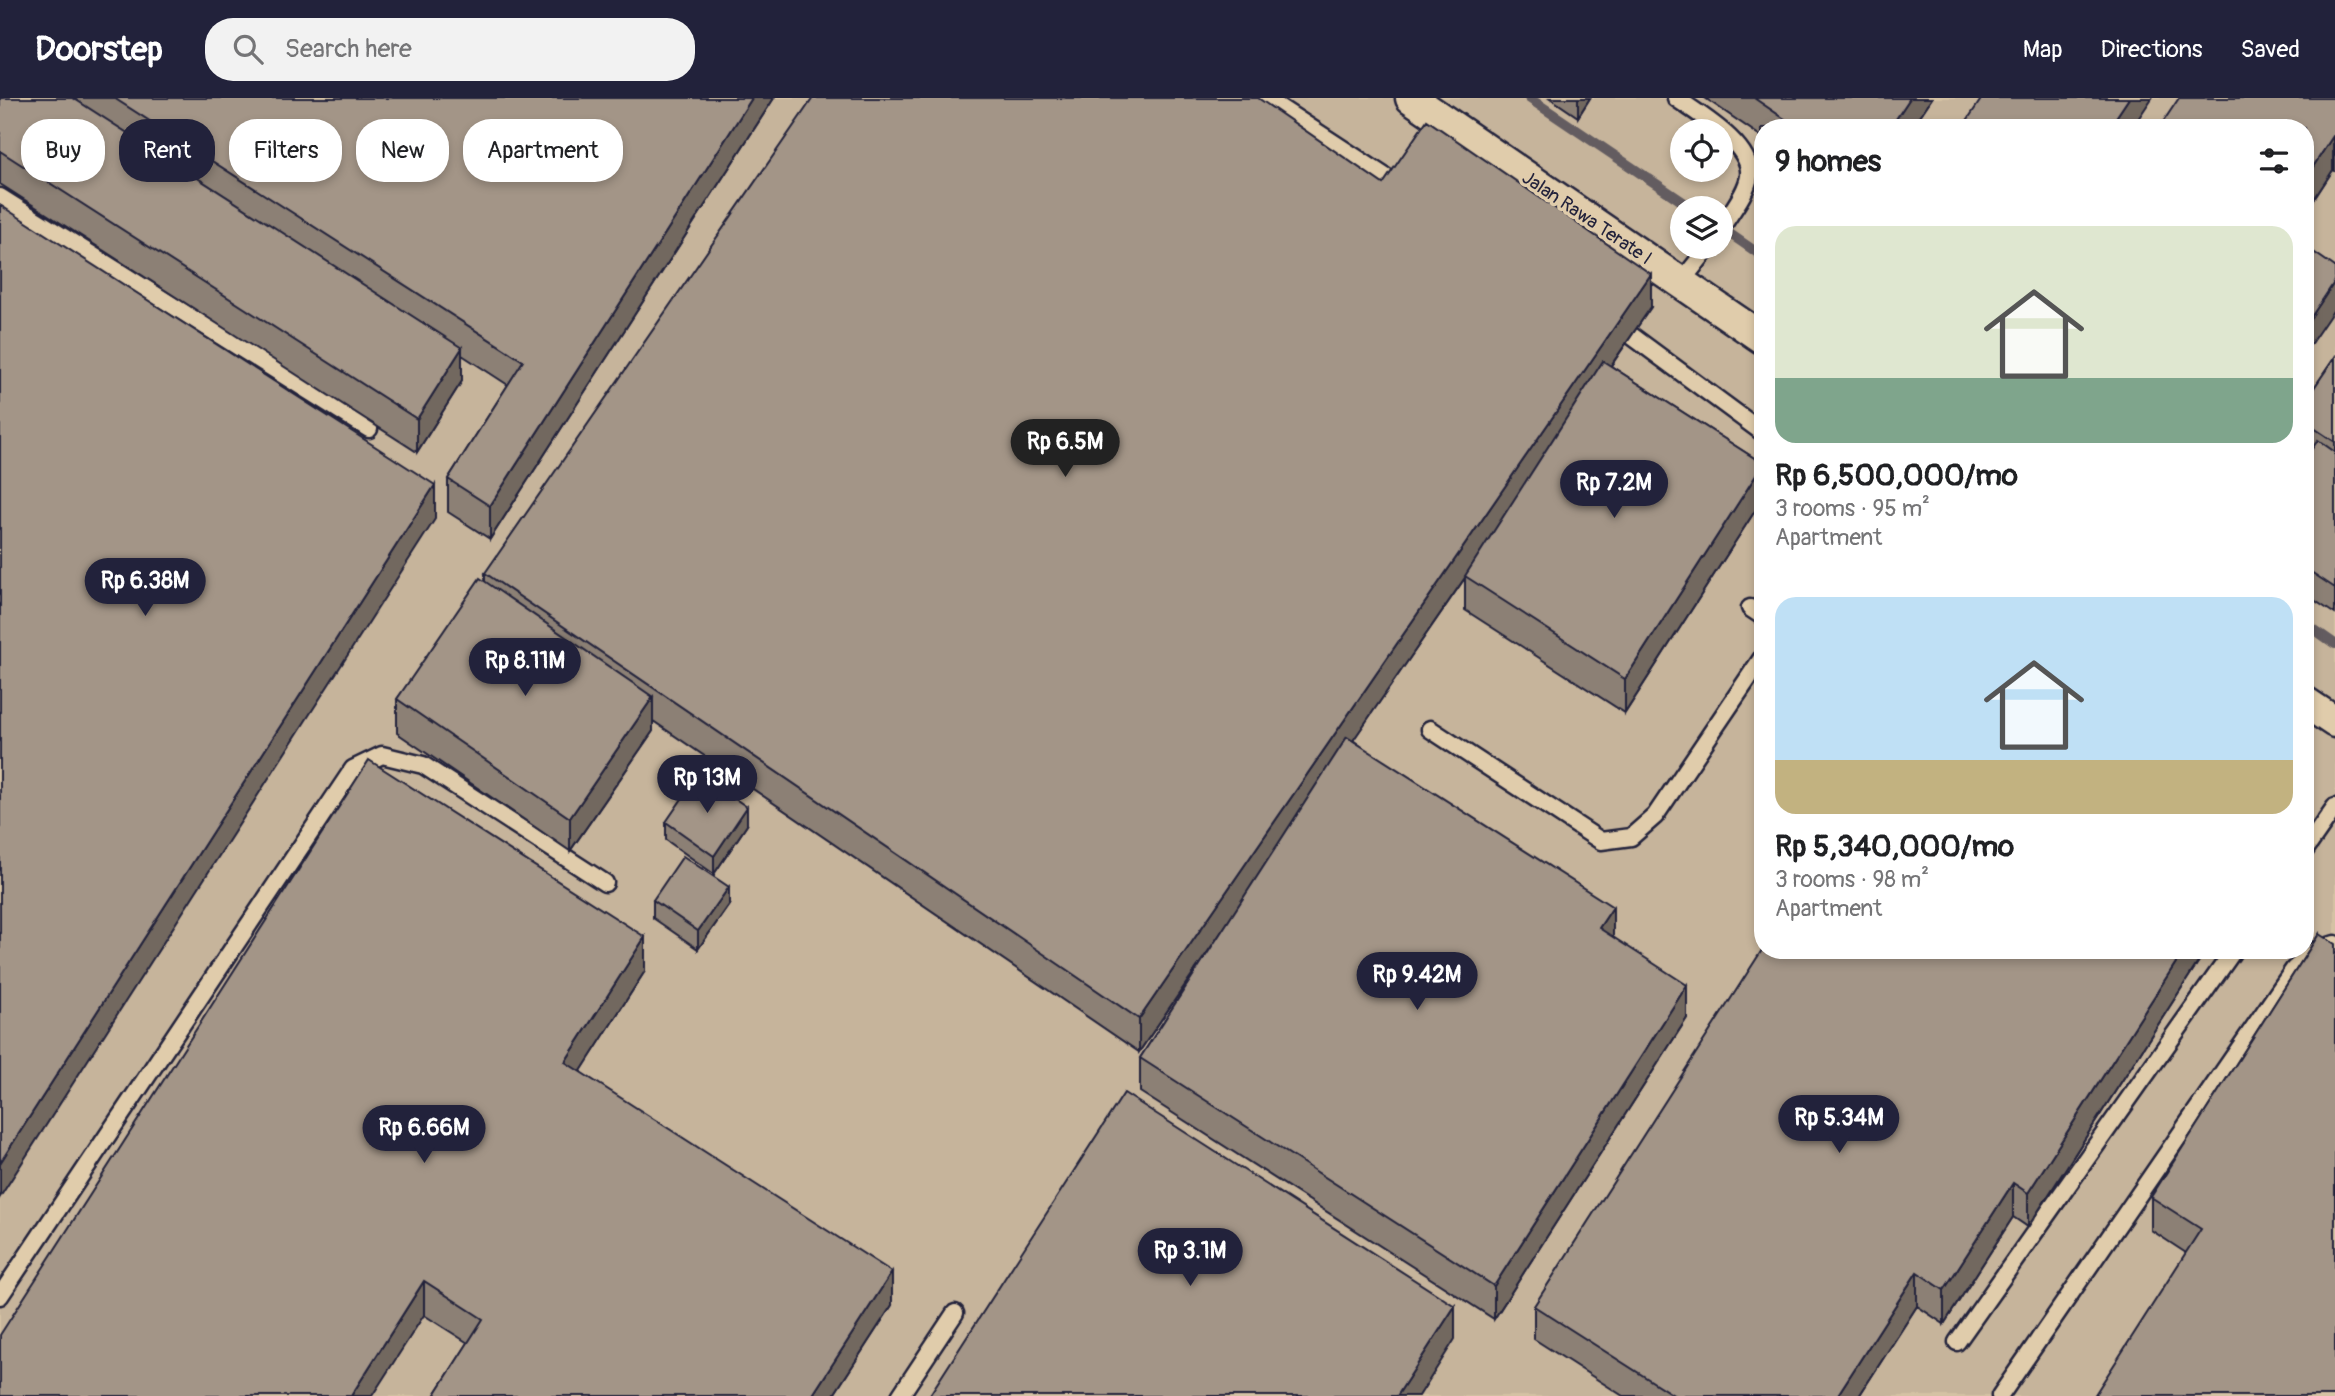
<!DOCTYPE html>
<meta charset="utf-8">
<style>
body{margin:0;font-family:Pangolin,sans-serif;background:#f2f2f2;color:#202124;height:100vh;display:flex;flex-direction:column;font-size:26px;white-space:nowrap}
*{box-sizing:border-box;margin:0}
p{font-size:23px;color:#757577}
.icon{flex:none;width:38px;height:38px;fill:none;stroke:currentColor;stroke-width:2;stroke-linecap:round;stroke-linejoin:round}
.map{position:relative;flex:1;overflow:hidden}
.sheet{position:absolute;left:1754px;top:21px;width:560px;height:840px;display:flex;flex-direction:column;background:#fff;border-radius:28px;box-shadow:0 4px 10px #0003}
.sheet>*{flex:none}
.guide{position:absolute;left:21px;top:21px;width:665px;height:63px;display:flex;gap:14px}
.fabs{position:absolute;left:1670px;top:21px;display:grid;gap:14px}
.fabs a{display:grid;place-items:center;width:63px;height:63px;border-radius:50%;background:#fff;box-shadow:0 4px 10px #0003;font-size:35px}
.price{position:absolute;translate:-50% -60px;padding:0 16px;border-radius:24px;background:#22223b;color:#fff;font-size:23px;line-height:46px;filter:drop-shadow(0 2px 4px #0008)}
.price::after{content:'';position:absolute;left:50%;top:42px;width:21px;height:16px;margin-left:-10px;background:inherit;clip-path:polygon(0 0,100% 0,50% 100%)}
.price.on{background:#222;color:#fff}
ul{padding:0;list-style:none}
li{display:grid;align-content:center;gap:14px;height:371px;padding:0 21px}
li span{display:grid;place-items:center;height:217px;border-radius:21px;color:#555}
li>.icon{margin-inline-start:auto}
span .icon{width:126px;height:126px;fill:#fffc;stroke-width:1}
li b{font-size:30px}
h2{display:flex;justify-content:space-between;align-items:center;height:84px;padding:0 21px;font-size:30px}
.pill{padding:0 24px;border-radius:28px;background:#fff;box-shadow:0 4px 10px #0003;font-size:24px;line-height:63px}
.pill.on{background:#22223b;color:#fff}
header{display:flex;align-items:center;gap:42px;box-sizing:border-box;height:98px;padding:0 35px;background:#22223b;color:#fff}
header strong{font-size:33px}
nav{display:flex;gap:38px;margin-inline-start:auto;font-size:24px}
.search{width:490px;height:63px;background:#f2f2f2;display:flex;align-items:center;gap:18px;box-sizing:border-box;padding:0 24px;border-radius:28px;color:#757577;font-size:26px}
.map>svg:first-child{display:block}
</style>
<header>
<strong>Doorstep</strong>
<div class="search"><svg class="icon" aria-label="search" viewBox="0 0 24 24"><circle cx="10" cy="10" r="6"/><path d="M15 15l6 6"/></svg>Search here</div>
<nav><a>Map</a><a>Directions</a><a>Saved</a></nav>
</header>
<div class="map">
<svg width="2335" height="1298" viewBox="0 0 2335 1298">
<rect width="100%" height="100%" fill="#d5c2a4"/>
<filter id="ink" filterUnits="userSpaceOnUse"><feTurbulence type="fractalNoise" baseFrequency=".0143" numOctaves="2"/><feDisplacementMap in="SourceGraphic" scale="14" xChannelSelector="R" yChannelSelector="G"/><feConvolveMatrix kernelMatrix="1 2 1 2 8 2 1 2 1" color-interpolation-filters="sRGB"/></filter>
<g filter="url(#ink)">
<!-- built -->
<path fill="#c6b49b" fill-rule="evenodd" d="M0,0h2335v1298h-2335zM1762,30h543v822h-543zM1682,33h38v39h-38zM1682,110h38v39h-38z"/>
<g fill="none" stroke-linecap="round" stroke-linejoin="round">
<!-- stream -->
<path stroke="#635c61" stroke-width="10" d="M1529,0l163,110
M1720,129l42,29
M2305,525l30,21"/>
<defs>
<path id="lane" d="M1265,0l136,89
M1676,0c22,16 77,47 73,78 -2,17 -20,38 -29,54
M0,99l369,232
M1681,184l28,-35
M1632,238l130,96
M1750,510l12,8
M1430,631l171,112 30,-4 24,-21 107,-158
M2305,752l30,-43
M0,1198l353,-527 29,-14 41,10 182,118
M1957,1244l277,-392
M900,1298l55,-83
M2000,1298l294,-427 22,-19 19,-6"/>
<path id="street" d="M1411,0l351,240
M2305,604l30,20"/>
</defs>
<!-- lane casing -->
<use href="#lane" stroke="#22223b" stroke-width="21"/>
<!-- street casing -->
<use href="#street" stroke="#22223b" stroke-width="35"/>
<!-- lane -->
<use href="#lane" stroke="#e0ccab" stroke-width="16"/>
<!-- street -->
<use href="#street" stroke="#e0ccab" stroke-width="30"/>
</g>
<!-- wall -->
<path fill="#8c8074" stroke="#22223b" stroke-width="2" d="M0,0h774l-284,441 -42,-27v-33l60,-94 -46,-30v26l-45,71 -417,-268z
M1550,0h40l-12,19z
M1705,0h227l-20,30h-150v9z
M2335,0v73l-2,-1 -28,43z
M1383,86l268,123 -40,59 151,97v37l-137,213 -160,-103v-32l-112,162 260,197 74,81 -193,301 -354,-227v-34l82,-127 -83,121 -486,-331v10l-83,120 -173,-118v-34l88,-117v-9z
M2335,259v257l-30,-20v-135l2,-2 -2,-2v-54z
M666,724l81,3 -33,49 -48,-34z
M653,802l76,5 -31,44 -45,-31z
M2319,836l16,462 -149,-143 -35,-23v-33z
M2206,852l-178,277 -15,-10 -69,107 -27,-18 -58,90h-236l-89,-57v-33z
M645,873l-65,101 312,233 -59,91h-399l34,-53 -44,-28 -424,81z"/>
<!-- shaded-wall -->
<path fill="#72685e" stroke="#22223b" stroke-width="2" d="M752,0h22l-284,441v-33z
M1578,0h12l-12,19z
M1910,0h22l-20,30h-22z
M2129,0h23l-20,30h-23z
M2333,38v34l-28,43v-34z
M1651,176v33l-512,745v-33z
M2335,183v27l-30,44v-26z
M462,250v33l-45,71v-33z
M1762,368v34l-137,213v-34z
M435,387v34l-435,678v-34z
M653,599v34l-83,120v-33z
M747,709v18l-33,49v-18z
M729,789v18l-31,44v-18z
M1613,809v34l-14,-13z
M645,839v34l-80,125v-34z
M2184,852h22l-178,277v-34z
M1687,887v33l-193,301v-33z
M2013,1085v34l-69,107v-34z
M892,1174v33l-59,91h-21z
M1917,1174v34l-58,90h-22z
M424,1183v34l-52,81h-21z
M1455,1208v33l-36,57h-22z"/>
<!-- building -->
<path fill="#a39587" stroke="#22223b" stroke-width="2" d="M0,0h73l389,250 -45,71 -417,-268z
M114,0h638l-262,408 -42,-27 75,-118z
M813,0h445l125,86 44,-64 224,154 -512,745 -654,-446z
M1754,0h156l-20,30h-92z
M1982,0h147l-20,30h-147z
M2179,0h156v39l-2,-1 -28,43v-51h-146z
M0,107l435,280 -435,678z
M2305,148l30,21v14l-30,45z
M2335,259v85l-30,-20v-21z
M1603,263l159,102v3l-137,213 -160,-103z
M2318,342l17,12v136l-30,-20v-109z
M480,480l173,119 -83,121 -173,-119z
M1347,639l266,170 -14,21 88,57 -193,301 -354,-228z
M369,662l276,177 -80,125 327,210 -80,124h-378l49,-77 -59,-38 -73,115h-351v-61z
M699,676l48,33 -33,49 -48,-34z
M683,758l46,31 -31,44 -45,-31z
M2319,836l16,10v452h-241l107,-167 -50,-32z
M1762,852h422l-156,243 -15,-10 -69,107 -27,-18 -80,124h-162l-141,-90z
M1124,995l331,213 -58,90h-468z"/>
</g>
<g text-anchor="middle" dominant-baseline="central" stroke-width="7" stroke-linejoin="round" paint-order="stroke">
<!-- street labels -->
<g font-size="19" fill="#22223b" stroke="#e0ccab">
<text transform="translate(1587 120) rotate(34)">Jalan Rawa Terate I</text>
</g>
</g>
</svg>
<div class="fabs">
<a><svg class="icon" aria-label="locate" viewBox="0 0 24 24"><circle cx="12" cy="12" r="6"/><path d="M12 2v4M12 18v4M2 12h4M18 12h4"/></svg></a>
<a><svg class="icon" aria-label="layers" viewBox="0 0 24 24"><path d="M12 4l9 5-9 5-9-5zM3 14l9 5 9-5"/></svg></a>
</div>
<b class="price on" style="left:1065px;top:381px">Rp 6.5M</b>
<b class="price" style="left:1614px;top:422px">Rp 7.2M</b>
<b class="price" style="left:145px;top:520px">Rp 6.38M</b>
<b class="price" style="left:525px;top:600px">Rp 8.11M</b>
<b class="price" style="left:707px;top:717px">Rp 13M</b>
<b class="price" style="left:1417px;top:914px">Rp 9.42M</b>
<b class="price" style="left:1839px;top:1057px">Rp 5.34M</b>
<b class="price" style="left:424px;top:1067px">Rp 6.66M</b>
<b class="price" style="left:1190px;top:1190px">Rp 3.1M</b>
<div class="guide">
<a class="pill">Buy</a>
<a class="pill on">Rent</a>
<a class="pill">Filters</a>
<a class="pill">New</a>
<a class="pill">Apartment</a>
</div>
<section class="sheet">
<h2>9 homes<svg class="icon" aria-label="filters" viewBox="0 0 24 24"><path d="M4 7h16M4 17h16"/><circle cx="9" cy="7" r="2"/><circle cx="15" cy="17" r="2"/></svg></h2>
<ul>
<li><span style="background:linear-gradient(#dfe7d0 70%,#7fa58c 0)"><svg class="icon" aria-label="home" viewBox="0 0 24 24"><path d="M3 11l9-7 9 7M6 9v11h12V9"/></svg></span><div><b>Rp 6,500,000/mo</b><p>3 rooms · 95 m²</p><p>Apartment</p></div></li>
<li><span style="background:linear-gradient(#bfe0f5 75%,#c2b280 0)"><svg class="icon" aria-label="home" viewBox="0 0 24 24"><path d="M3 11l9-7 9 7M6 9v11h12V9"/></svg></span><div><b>Rp 5,340,000/mo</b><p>3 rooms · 98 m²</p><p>Apartment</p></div></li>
</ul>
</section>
</div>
